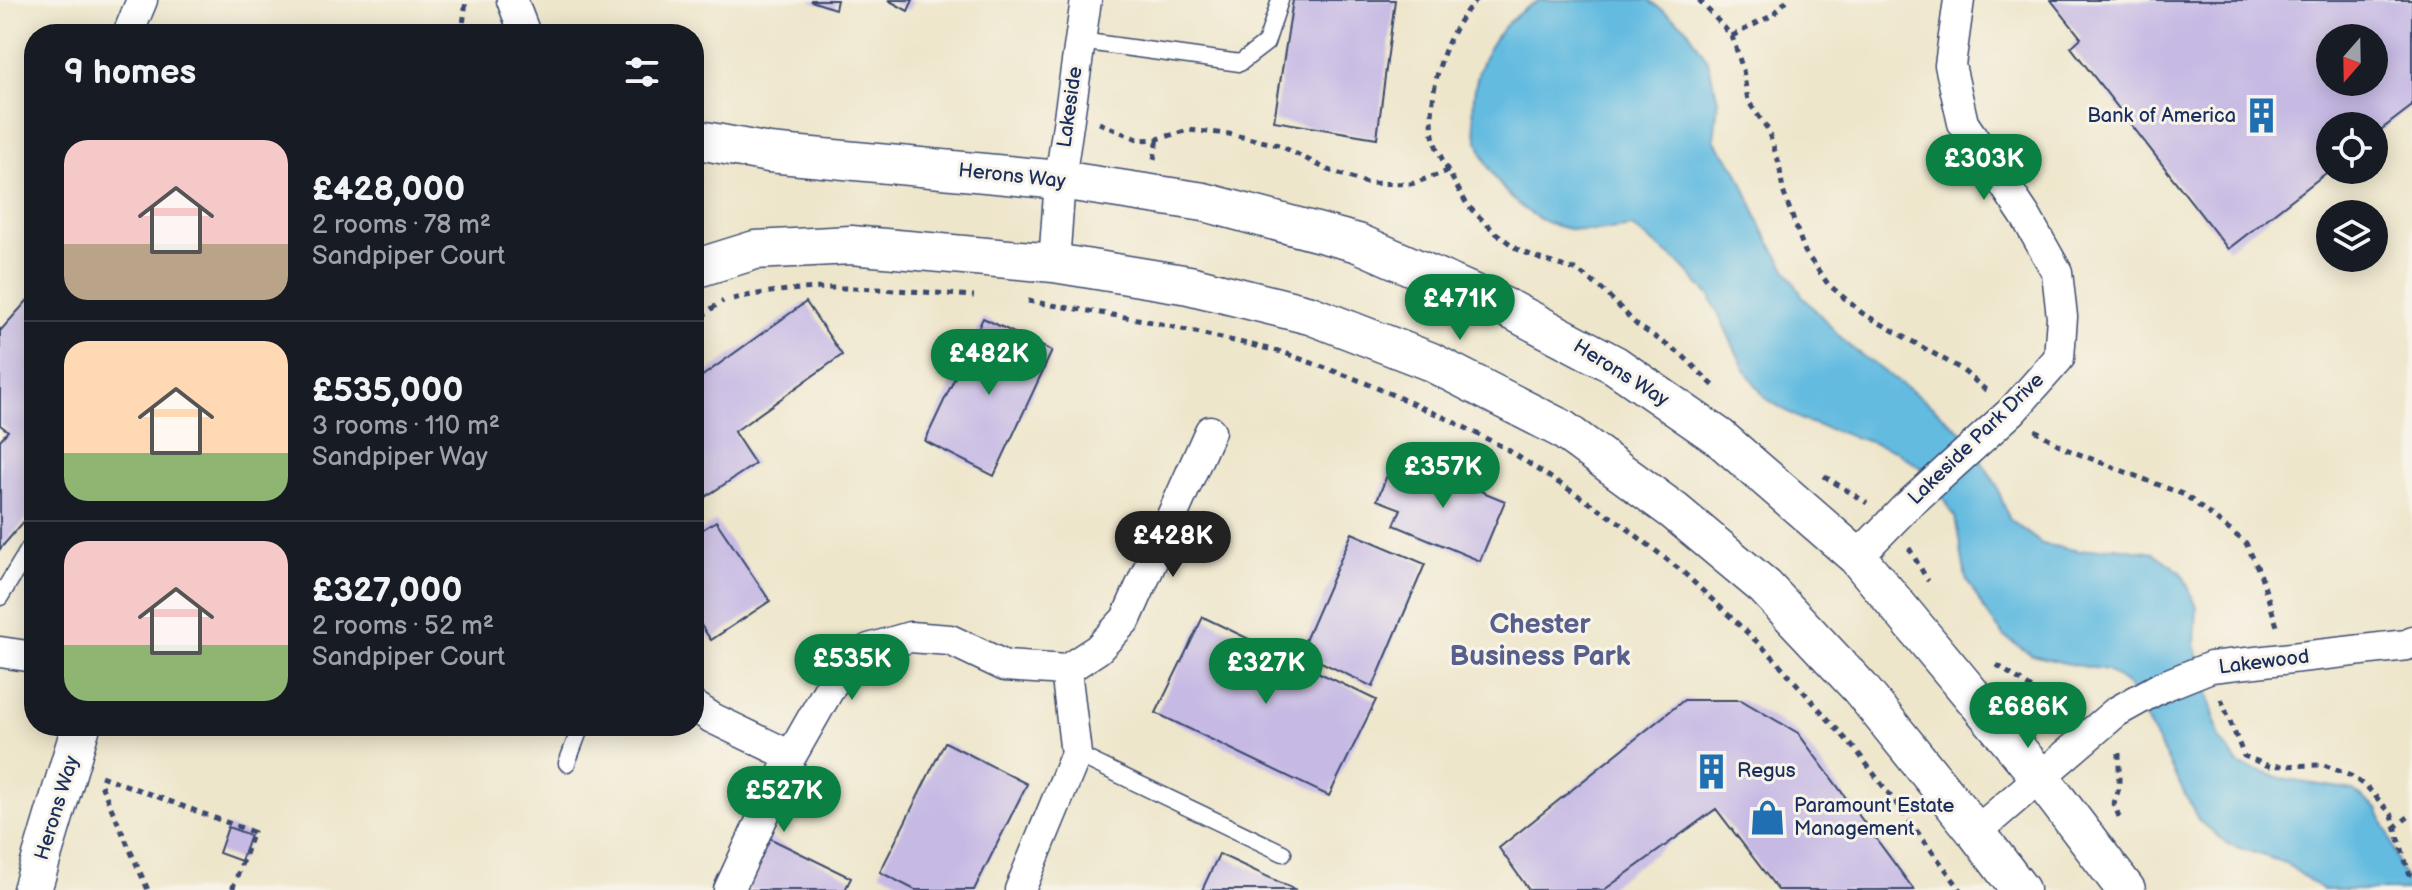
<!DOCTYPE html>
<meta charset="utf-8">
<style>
body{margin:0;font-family:"Balsamiq Sans",sans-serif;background:#20242c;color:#f1f3f6;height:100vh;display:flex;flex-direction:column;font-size:30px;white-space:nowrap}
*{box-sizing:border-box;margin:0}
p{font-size:26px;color:#9ea1a6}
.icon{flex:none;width:44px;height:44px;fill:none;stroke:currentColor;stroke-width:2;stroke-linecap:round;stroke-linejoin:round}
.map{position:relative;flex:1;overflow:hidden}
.drawer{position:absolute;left:24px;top:24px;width:680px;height:712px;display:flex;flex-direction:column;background:#171b24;border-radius:32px;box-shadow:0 4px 20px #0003}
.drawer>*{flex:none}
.needle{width:52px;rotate:200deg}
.controls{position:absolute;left:2316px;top:24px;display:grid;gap:16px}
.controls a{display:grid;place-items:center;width:72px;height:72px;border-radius:50%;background:#171b24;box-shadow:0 4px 20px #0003;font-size:40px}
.price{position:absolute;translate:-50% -68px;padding:0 18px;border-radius:28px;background:#0b8043;color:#fff;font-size:26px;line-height:52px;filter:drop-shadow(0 2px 4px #0008)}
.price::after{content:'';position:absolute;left:50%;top:48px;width:24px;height:18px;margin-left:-12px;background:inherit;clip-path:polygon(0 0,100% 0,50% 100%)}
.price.active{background:#222;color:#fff}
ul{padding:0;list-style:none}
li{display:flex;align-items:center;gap:24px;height:200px;padding:0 40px}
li+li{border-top:2px solid #363941}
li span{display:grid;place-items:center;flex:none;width:224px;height:160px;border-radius:24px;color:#555}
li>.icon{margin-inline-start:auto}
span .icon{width:96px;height:96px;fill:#fffc;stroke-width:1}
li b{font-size:34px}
h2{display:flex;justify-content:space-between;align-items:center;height:96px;padding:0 40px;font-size:34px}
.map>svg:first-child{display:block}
</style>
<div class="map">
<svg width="2412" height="890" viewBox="0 0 2412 890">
<rect width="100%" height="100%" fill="#f7f3e8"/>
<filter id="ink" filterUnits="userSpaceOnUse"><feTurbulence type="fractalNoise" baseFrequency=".0125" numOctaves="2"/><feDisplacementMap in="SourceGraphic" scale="16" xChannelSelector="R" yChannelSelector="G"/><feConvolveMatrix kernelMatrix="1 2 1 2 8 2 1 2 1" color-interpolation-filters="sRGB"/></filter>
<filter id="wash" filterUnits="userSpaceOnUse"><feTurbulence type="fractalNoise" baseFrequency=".006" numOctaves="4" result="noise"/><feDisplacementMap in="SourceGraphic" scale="32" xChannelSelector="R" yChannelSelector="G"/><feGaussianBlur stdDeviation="1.8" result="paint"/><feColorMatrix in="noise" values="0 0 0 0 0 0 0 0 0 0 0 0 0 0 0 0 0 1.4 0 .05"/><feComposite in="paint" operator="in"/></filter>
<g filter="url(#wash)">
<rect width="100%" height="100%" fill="#eee6cb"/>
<!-- water -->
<path fill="#63bbe0" stroke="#3f759f" stroke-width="2" d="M1540,0h108l38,27 22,34 10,39 -4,40 23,30 26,61 40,66 46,49 83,60 32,28 32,50 13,35 33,25 38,7 35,-4 39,6 28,20 15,34 -2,37 25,95 19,26 48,15 66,10 24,19 12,25 11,35 12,17v4h-89l-38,-27 -57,-19 -29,-23 -71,-136 -21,-15 -38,-6 -37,-9 -27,-18 -19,-24 -20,-35 -11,-61 -31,-47 -29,-20 -91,-29 -38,-22 -21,-29 -35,-74 -32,-34 -46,-35c-27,4 -51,7 -78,-2 -19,-6 -37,-20 -49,-34 -53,-61 -38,-154 35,-191z"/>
<g id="blocks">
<!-- building -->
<path fill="#c6b9e4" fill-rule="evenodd" d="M837,0l-2,9 -24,-8v-1z
M888,0h25l-5,11z
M1293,0h102l-18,138 -103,-17z
M2051,0h361v106l-38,29v-9h-44v44l-102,79 -157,-202 10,-9zM2330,38h44v44h-44z
M34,293v217l-34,39v-109l8,-9 -8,-6v-96l1,1z
M806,302l36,53 -108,77 21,32 -53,35 -8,-12v-105z
M983,318l69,33 -58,125 -69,-35z
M1422,467l83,34 -25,60 -86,-36 7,-16 -24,-9 13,-32 27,11z
M716,521l54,80 -59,39 -17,-25v-80z
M1352,533l73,31 -52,123 -73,-35z
M1203,617l173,83 -47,96 -173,-83z
M1684,700h57l57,33 116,157h-136l-62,-81 -112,81h-75l-30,-42z
M945,742l82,42 -53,106h-59l-35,-18z
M228,827l22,8 -9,26 -22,-8z
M761,834l90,44 -6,12h-98l-10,-5z
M1219,854l77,36h-94z"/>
</g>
</g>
<g filter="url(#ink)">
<use href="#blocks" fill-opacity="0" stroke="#3b4a6e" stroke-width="2"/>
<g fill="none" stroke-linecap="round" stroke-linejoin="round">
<defs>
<path id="service" d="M1080,41l160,22 26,-20 14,-43
M0,597l34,-56
M1076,754l207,99
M567,763l14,-37"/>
<path id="minor" d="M512,0l13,34
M128,34l14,-34
M1054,263l6,-83 26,-180
M1857,557l47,-48 108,-98 47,-53 3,-41 -5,-45 -31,-55 -63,-94 -13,-58 9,-65
M0,652l34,5
M1066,670l32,-21 28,-30 84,-188
M694,706l18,12 79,38 46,-81 32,-26 41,-12 40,3 55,26 61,4
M1976,832l140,-120 45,-25 50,-20 196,-22 5,-3
M729,890l62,-134
M1020,890l56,-136 -10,-84"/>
<path id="tertiary" d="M694,139l75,14 291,27 144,22 154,41 155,68 102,54 104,72 138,120 182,219 87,114
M694,269l61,-19 96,-5 203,18 135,22 121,30 119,46 133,68 112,82 91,76 95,101 116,144 44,58
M32,890l49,-164"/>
</defs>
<!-- service casing -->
<use href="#service" stroke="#3b4a6e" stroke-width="19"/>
<!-- minor casing -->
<use href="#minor" stroke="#3b4a6e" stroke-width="33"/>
<!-- tertiary casing -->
<use href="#tertiary" stroke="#3b4a6e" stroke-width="41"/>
<!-- path -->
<path stroke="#3b4a6e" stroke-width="5" stroke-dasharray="6 6" stroke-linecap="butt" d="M1699,0l33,36 11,34 5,31 19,27 12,35 4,28 22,61 23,32 34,29 99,56 26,22
M462,34l4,-34
M1732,36l41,-21 14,-15
M1099,123l41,17 18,-1 30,-9 41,4 50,11 49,25 38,13 45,1 37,-13 20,35 28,27 21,16 23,10 36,11 25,18 36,37 45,30 34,33
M1154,159l4,-20
M1448,171c-5,-11 -13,-24 -15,-36 -5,-47 11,-101 43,-135
M733,299c79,-19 161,-9 241,-3
M1028,301l115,19 139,32 79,29 89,39 55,28 114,74 65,51 89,84 86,97 102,136
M694,326l14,-15 15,-10
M2035,430l31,19 119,46 61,48 14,30 18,56
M1824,476l43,27
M1909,548l19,33
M1997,665l67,46h4
M2221,699l23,57 25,10 55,-1 27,11 17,12 24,27 17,58 3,2
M101,776l152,56 -21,58
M101,785l47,105
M2119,817l-5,-14 5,-15v-35
M2394,828l18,-14"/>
<!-- service -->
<use href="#service" stroke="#fff" stroke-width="16"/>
<!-- minor -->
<use href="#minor" stroke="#fff" stroke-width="30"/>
<!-- tertiary -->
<use href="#tertiary" stroke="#fff" stroke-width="38"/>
</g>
</g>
<!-- icons -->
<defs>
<symbol id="building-bare" viewBox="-9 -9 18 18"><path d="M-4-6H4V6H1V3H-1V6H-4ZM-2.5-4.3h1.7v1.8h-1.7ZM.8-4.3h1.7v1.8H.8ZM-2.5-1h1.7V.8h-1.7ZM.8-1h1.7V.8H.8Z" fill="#1f6fb2" stroke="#f7f3e8" stroke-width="2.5" paint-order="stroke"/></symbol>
<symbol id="shop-bare" viewBox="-9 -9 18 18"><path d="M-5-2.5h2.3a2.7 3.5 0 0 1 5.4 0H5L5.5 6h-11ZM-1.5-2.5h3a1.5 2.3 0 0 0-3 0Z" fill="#1f6fb2" stroke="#f7f3e8" stroke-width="2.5" paint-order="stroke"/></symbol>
</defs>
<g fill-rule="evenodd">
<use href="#building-bare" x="2236" y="90" width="51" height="51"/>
<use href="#building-bare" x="1686" y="746" width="51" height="51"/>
<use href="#shop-bare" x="1742" y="792" width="51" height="51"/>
</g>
<g text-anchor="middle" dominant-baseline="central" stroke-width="6" stroke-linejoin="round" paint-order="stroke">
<!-- street labels -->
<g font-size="20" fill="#1b2f5e" stroke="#f7f3e8">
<text transform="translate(1070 107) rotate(-82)">Lakeside</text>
<text transform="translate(1012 176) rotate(6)">Herons Way</text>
<text transform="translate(1621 373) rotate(32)">Herons Way</text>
<text transform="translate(1976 439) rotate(-44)">Lakeside Park Drive</text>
<text transform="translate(2264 662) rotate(-7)">Lakewood</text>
<text transform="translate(57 808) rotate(-73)">Herons Way</text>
</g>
<!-- poi labels -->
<g font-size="20" fill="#1b2f5e" stroke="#f7f3e8" text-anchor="start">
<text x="2236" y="116" text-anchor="end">Bank of America</text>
<text x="1737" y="771">Regus</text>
<text x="1794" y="806">Paramount Estate<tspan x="1794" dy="23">Management</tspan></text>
</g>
<!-- district labels -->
<g font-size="28" font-weight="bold" fill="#575f8d" stroke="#f7f3e8">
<text x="1540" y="624">Chester<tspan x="1540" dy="32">Business Park</tspan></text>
</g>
</g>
</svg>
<div class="controls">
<a><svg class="needle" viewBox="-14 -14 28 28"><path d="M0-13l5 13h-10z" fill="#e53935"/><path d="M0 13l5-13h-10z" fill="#9ea1a6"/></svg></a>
<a><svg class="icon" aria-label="locate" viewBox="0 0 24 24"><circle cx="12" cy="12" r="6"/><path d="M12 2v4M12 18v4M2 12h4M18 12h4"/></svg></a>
<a><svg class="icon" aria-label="layers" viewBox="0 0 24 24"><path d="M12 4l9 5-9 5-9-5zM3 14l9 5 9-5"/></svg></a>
</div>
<b class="price" style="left:1984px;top:202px">£303K</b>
<b class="price" style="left:1460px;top:342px">£471K</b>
<b class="price" style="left:989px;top:397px">£482K</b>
<b class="price" style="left:1443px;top:510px">£357K</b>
<b class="price active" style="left:1173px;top:579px">£428K</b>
<b class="price" style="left:852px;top:702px">£535K</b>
<b class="price" style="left:1266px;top:706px">£327K</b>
<b class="price" style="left:2028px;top:750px">£686K</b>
<b class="price" style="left:784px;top:834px">£527K</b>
<section class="drawer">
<h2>9 homes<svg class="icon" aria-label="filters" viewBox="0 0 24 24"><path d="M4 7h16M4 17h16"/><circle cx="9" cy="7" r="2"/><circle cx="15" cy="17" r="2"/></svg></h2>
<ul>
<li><span style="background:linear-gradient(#f6c9c9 65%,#b9a48a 0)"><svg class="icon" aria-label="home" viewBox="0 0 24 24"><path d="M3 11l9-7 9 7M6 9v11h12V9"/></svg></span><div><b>£428,000</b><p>2 rooms · 78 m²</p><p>Sandpiper Court</p></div></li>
<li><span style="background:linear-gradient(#ffd9b3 70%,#8fb573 0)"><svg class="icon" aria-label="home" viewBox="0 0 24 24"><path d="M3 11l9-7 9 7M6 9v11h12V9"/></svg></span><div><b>£535,000</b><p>3 rooms · 110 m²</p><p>Sandpiper Way</p></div></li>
<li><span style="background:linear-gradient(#f6c9c9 65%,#8fb573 0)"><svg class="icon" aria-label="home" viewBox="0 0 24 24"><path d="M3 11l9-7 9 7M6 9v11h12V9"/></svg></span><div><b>£327,000</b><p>2 rooms · 52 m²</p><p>Sandpiper Court</p></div></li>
</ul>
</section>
</div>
